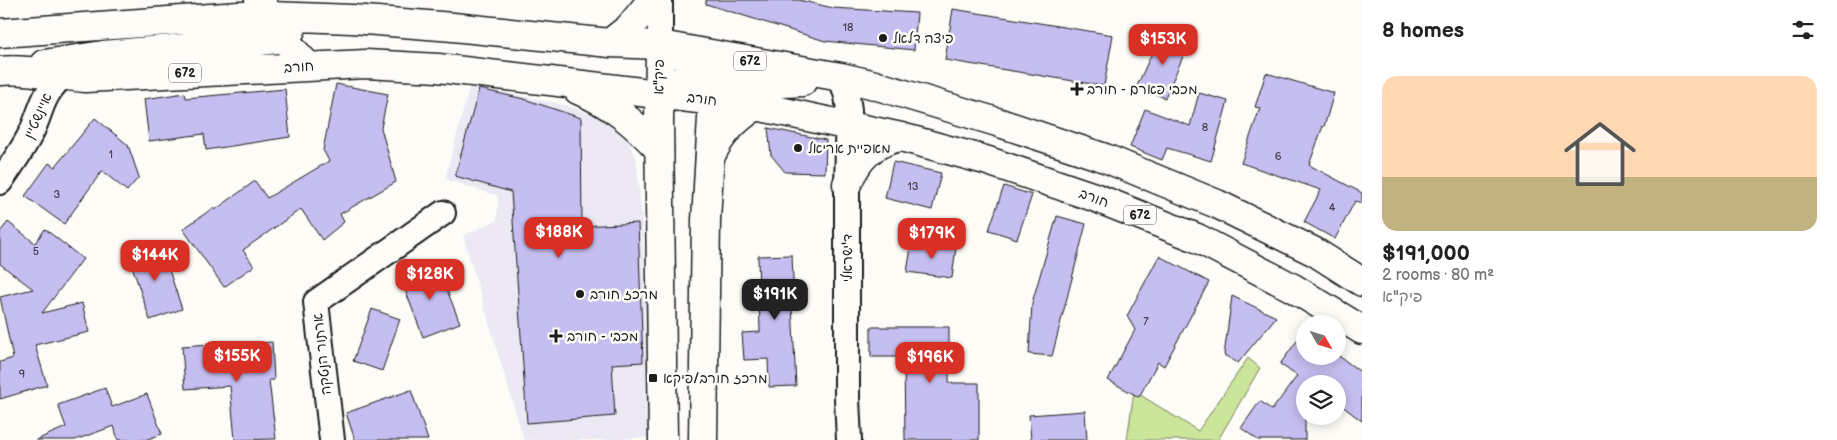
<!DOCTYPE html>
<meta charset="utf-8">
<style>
body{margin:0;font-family:"Balsamiq Sans","Playpen Sans Hebrew",sans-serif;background:#f6f6f6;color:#222;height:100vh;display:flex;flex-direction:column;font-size:19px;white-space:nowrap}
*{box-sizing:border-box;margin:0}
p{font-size:16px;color:#767676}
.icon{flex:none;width:28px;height:28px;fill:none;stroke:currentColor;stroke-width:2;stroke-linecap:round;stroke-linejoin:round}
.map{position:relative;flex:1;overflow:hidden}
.panel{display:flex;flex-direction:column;background:#fff;width:475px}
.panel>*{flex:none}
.needle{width:32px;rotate:129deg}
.buttons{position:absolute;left:1296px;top:315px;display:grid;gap:10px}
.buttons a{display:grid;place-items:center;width:50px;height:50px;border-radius:50%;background:#fff;box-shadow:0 2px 12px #0003;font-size:25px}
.price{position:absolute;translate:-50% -42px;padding:0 11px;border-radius:10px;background:#d93025;color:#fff;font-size:16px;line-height:32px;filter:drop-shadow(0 1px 2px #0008)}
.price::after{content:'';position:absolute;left:50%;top:30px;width:15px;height:11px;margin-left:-8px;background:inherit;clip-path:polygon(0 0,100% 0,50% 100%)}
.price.on{background:#222;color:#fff}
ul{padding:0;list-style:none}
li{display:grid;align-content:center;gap:10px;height:265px;padding:0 20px}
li+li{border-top:1px solid #e0e0e0}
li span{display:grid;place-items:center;height:155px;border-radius:15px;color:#555}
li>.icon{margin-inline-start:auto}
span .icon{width:90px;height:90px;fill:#fffc;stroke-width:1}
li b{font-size:21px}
h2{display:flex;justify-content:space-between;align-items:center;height:60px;padding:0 20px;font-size:21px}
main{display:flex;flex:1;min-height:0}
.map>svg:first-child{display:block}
</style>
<main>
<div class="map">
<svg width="1362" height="440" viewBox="0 0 1362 440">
<rect width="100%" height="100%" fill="#fdfcf7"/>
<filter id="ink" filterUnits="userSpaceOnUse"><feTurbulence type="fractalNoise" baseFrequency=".02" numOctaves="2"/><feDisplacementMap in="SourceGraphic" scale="10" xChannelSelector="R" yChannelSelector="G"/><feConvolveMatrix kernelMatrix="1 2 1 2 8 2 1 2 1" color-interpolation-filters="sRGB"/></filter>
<g filter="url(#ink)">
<!-- built -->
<path fill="#ece9f5" d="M470,85l99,21 33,12 21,15 13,23 6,63 10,218 -48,3h-80l-61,-204 34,-16 1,-24 -53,-17z"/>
<!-- green -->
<path fill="#cbe59b" stroke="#74805c" d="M1248,358l12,10 -42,72h-91l7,-49 64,40z"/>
<!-- building -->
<path fill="#c5bef0" stroke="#1c1c1c" d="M706,0h93l34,8 84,5 -3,37 -89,-9 -119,-37z
M953,9l160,26 -9,51 -159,-26z
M1161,33l27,12 -23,53 -28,-12z
M1266,73l68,20 -10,34 -1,-1 -14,39 53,28v10l-7,-2 -20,38 -31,-17 17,-32 -80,-27 19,-55 -5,-1z
M336,84l52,10 -7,34 15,54 -56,32 4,8 -22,18 -21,-31 -58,41 11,16 -30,21 -41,-58 30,-21 2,2 40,-29 12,17 62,-37 -6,-11z
M285,89l5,48 -84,13 -2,-16 -55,7 -5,-42 41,-6 1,5z
M479,89l45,10 57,19 1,108 56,-3 5,139 -31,2 3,52 -88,7 -16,-231 -56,-16z
M1199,93l29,8 -17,60 -44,-13 -5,12 -32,-13 15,-38 45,17z
M95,118l33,27 11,32 -12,14 -25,-20 -38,53 -39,-28 24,-33 6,4z
M768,128l58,12 -1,33 -40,-1 -14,-17z
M893,162l48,11 -9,37 -47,-12z
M1004,186l28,9 -15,44 -28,-9z
M1057,216l29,8 -34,132 -23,-2 3,-51z
M8,222l27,21 10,-14 38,30 -41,54 40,-10 7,29 -54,13 12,40 -47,14v-37l13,-4 -13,-61 33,-8 -33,-25v-32z
M912,241l44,6 -4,31 -45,-6z
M160,243l22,66 -32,11 -22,-66z
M792,255l2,49h-2l4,82 -27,1 -1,-28 -24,1 -2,-27 18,-1 -2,-76z
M1159,256l50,26 -45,84 -6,-4 -19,35 -31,-17 27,-50 -8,-14z
M437,265l23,58 -37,14 -22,-58z
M1232,296l44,21 -38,46 -14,-8z
M372,309l28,10 -18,52 -29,-10z
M871,327h78v56h30v57h-74l-1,-83h-33z
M1305,330v26h34l23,17v48l-24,-18v-19h-33v56h-47l-17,-12 19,-27 12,9 25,-34 -17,-12z
M272,342l2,38h-5l7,59 -41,1 -5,-54 -45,3 -3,-43 28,-2v3z
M105,388l7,19 35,-13 15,40 -17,6h-27l-4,-14 -39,14h-39l30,-13 -8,-22z
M411,390l17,50h-73l-9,-27z
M1085,411l2,29h-56l-2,-25z"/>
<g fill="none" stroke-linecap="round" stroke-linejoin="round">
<defs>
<path id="minor" d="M660,45v-45
M841,77l6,19 2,14 -2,74v215l2,41
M0,182c11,-16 22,-31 31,-49 11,-22 10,-38 31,-56
M332,440l-16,-138 127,-89"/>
<path id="secondary" d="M259,0l34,50 15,16
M663,440l-4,-319 1,-76c29,12 45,24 53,56l-7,119 -3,220"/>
<path id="primary" d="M0,33l239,-17h31l82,3 101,8 157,16 50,2 181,32 30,7 126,38 108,36 112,46 98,48 47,30
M610,43l19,-15 23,-28
M44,64l59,-9 142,-12 39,-5 7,-8 5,-13
M0,71c27,-3 58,5 85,7l281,-14 72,4 112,13 206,25 145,31 84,23 109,37 103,41 96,50 69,42
M578,90c33,13 57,34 81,59
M659,94c12,-10 30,-19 46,-18 12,0 23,4 35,5 21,2 41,3 62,1
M710,158c9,-22 25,-39 46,-52
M847,184c11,-26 26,-42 54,-47"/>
</defs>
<!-- minor casing -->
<use href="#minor" stroke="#1c1c1c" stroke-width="28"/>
<!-- secondary casing -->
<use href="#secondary" stroke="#1c1c1c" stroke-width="31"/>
<!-- primary casing -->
<use href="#primary" stroke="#1c1c1c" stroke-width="31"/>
<!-- minor -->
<use href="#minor" stroke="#fdfcf7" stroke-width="24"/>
<!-- secondary -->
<use href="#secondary" stroke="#fdfcf7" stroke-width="28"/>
<!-- primary -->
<use href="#primary" stroke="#fdfcf7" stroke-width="28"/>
</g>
</g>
<!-- markers -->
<g fill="#1c1c1c" stroke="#fdfcf7" stroke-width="2">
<circle cx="883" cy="38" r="5"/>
<path d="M1074.5 81.5h5v5h5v5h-5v5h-5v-5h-5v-5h5z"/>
<circle cx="798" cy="148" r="5"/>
<circle cx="580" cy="294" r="5"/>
<path d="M553.5 328.5h5v5h5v5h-5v5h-5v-5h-5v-5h5z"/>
<rect x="648" y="373" width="10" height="10" rx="2.5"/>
</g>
<g text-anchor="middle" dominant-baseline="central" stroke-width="5" stroke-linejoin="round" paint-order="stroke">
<!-- number labels -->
<g font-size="11" fill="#464451">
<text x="848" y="27">18</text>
<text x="1205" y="127">8</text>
<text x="111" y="154">1</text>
<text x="1278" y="156">6</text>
<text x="913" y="186">13</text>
<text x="57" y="194">3</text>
<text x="1332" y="207">4</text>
<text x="36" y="251">5</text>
<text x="1146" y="321">7</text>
<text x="22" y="374">9</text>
</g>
<!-- shield labels -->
<g fill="#fdfcf7" stroke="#605f5e" stroke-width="1">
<rect x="734" y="51.5" width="32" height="19" rx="4"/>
<rect x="169" y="63.5" width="32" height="19" rx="4"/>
<rect x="1124" y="205.5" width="32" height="19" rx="4"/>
</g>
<g font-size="12" font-weight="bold" fill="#1c1c1c">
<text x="750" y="61">672</text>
<text x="185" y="73">672</text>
<text x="1140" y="215">672</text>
</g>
<!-- poi labels -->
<g font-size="14" fill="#1c1c1c" stroke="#fdfcf7" text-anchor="start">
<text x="893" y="38">פיצה דלאל</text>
<text x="1087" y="89">מכבי פארם - חורב</text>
<text x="808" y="148">מאפיית אריאל</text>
<text x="590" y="294">מרכז חורב</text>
<text x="567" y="336">מכבי - חורב</text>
<text x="663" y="378">מרכז חורב/פיקא</text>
</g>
<!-- street labels -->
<g font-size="14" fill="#1c1c1c" stroke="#fdfcf7">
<text transform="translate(299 67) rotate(-4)">חורב</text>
<text transform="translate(659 77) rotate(-89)">פיק"א</text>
<text transform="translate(702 99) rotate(7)">חורב</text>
<text transform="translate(38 116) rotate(-66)">איינשטיין</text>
<text transform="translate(1094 198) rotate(20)">חורב</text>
<text transform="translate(847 258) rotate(-90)">ד'ישראלי</text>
<text transform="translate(322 354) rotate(-96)">ארתור הנטקה</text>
</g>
</g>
</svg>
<div class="buttons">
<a><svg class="needle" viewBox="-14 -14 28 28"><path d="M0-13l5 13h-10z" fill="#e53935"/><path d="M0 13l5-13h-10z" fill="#767676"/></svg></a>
<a><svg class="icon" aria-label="layers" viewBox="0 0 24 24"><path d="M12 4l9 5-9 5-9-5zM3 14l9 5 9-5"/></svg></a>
</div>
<b class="price" style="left:1163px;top:66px">$153K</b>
<b class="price" style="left:559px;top:259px">$188K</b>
<b class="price" style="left:932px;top:260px">$179K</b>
<b class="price" style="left:155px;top:282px">$144K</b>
<b class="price" style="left:430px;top:301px">$128K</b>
<b class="price on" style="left:775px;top:321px">$191K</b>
<b class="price" style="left:237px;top:383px">$155K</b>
<b class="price" style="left:930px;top:384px">$196K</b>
</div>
<section class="panel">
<h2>8 homes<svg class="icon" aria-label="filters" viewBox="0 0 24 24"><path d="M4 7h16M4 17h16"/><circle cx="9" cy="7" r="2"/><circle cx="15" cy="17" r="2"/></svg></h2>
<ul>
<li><span style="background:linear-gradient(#ffd9b3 65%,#c2b280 0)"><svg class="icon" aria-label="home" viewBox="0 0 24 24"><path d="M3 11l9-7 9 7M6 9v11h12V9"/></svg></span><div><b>$191,000</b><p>2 rooms · 80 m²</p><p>פיק&quot;א</p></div></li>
</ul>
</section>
</main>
